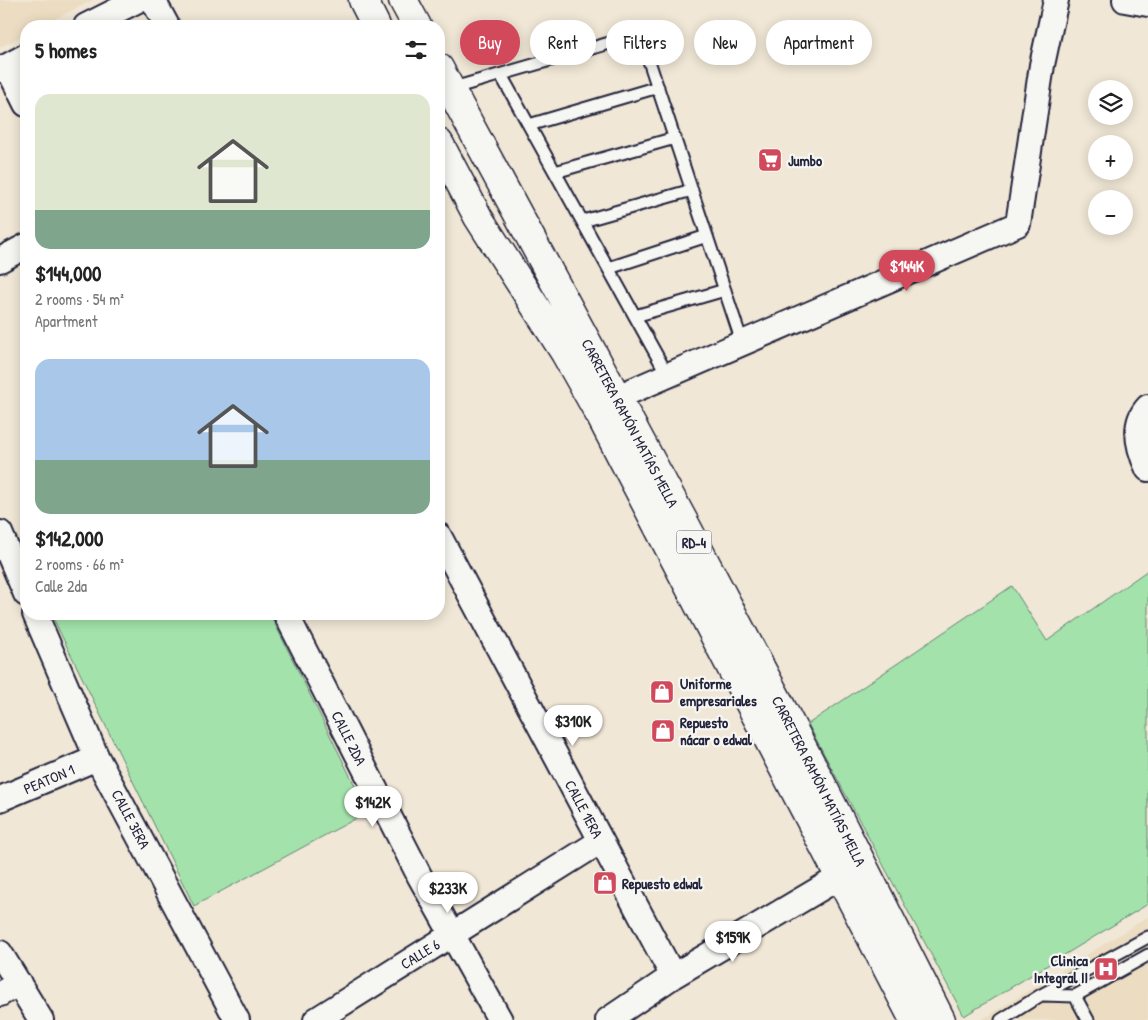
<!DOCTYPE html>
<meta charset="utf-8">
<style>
body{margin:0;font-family:"Patrick Hand",sans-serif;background:#f2f2f2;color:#222;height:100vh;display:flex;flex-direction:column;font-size:19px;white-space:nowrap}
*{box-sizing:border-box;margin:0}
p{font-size:16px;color:#767676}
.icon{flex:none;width:28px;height:28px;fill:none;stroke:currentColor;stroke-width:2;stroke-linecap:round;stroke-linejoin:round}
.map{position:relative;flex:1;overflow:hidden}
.sheet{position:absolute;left:20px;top:20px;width:425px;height:600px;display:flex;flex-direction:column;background:#fff;border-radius:20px;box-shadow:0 2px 12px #0003}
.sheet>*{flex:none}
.top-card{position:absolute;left:460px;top:20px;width:475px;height:45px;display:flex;gap:10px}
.tools{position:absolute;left:1088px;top:80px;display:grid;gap:10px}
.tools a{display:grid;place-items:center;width:45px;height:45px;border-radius:50%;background:#fff;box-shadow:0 2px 12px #0003;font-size:25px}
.price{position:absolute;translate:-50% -42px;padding:0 11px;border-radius:18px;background:#fff;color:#222;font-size:16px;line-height:32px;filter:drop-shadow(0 1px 2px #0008)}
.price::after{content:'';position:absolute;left:50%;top:30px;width:15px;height:11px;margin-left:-8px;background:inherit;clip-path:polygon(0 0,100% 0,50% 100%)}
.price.current{background:#d1495b;color:#fff}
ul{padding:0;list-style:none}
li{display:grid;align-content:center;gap:10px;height:265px;padding:0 15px}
li span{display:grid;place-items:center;height:155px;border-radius:15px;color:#555}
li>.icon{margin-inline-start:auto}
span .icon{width:90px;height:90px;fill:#fffc;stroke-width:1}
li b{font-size:21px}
h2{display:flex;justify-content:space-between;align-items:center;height:60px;padding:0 15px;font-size:21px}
.tag{padding:0 18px;border-radius:22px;background:#fff;box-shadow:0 2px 12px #0003;font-size:18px;line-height:45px}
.tag.current{background:#d1495b;color:#fff}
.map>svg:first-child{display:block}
</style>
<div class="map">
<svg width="1148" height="1020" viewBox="0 0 1148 1020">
<rect width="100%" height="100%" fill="#f0e7d6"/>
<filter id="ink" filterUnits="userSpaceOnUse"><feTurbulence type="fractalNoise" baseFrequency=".02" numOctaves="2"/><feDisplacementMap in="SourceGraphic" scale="10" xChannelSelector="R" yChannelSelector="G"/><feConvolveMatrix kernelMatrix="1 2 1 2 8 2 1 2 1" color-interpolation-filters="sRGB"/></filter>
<g filter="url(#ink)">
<!-- built -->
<path fill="#ecddc2" d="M0,0h93l-52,26h-15v8l-26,13z
M1148,917v103h-167z"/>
<!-- green -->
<path fill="#a3e3ab" stroke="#628273" d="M1148,570v334l-184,112 -156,-292 204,-138 35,55z
M51,614h219l98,198 -174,94z"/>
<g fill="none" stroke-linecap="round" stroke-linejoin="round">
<defs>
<path id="service" d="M501,75l166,299
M450,89l170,-49c12,-1 19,1 26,12l96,290
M529,125l129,-38
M555,172l120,-34
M583,221l109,-31
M609,268l98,-32
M635,316l90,-26
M1043,995l32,1 13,24
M1075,996l73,-41
M1001,1020l40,-25 107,-58"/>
<path id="minor" d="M153,0l14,26
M1125,0l23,4
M86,26l52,-26
M7,66l19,38
M0,70l26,-14
M0,260l26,-14
M599,405l419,-181 24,-159 14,-65
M1148,407c-17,18 -9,43 0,62
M0,533l26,61
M439,536l234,440
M35,614l62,144 140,262
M286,614l134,263 80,143
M0,799l97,-41
M0,953l41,67
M0,994l19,-11
M316,1020l285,-179
M608,1020l65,-44 182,-108"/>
<path id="primary" d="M363,0l13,26
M403,0l14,26
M439,68l244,452 134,255 124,245
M439,143l39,74 87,136 35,62 314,605"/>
</defs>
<!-- service casing -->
<use href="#service" stroke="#22223b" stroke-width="15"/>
<!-- minor casing -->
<use href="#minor" stroke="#22223b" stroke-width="28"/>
<!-- primary casing -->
<use href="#primary" stroke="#22223b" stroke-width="31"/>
<!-- service -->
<use href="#service" stroke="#f6f6f2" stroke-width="11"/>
<!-- minor -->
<use href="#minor" stroke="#f6f6f2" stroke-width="24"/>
<!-- primary -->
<use href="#primary" stroke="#f6f6f2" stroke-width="28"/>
</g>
</g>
<!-- icons -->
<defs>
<symbol id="supermarket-square" viewBox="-11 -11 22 22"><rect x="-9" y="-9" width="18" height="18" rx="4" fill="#d1495b" stroke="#f6f6f2"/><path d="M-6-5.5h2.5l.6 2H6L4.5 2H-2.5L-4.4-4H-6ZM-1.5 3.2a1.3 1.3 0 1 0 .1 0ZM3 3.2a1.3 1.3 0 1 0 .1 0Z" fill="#fff"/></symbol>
<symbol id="shop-square" viewBox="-11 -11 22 22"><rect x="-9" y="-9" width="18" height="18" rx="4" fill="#d1495b" stroke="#f6f6f2"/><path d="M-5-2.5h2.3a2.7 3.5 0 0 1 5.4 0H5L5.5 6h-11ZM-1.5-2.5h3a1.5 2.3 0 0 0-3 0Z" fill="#fff"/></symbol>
<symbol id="hospital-square" viewBox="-11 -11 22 22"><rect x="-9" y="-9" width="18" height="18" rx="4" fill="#d1495b" stroke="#f6f6f2"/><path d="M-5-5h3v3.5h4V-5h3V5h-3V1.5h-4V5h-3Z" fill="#fff"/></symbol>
</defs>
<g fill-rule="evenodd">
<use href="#supermarket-square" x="756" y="146" width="28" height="28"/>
<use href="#shop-square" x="648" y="678" width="28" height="28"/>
<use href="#shop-square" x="649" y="717" width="28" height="28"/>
<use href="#shop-square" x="591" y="869" width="28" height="28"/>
<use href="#hospital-square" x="1092" y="955" width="28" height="28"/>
</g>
<g text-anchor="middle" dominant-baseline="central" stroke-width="4.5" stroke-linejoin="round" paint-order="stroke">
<!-- shield labels -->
<rect fill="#f6f6f2" stroke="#626272" stroke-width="1" x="676.5" y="530.5" width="35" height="23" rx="4"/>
<g font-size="14" font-weight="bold" fill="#22223b">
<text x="694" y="542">RD-4</text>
</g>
<!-- poi labels -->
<g font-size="15" font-weight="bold" fill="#22223b" stroke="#f6f6f2" text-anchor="start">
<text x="788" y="160">Jumbo</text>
<text x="680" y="683">Uniforme<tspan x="680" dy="17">empresariales</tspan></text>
<text x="680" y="722">Repuesto<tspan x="680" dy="17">nácar o edwal</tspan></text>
<text x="622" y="883">Repuesto edwal</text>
<text x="1088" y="960" text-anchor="end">Clinica<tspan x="1088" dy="17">Integral II</tspan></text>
</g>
<!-- street labels -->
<g font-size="15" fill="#22223b" stroke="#f6f6f2">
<text transform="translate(630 423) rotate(62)">CARRETERA RAMÓN MATÍAS MELLA</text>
<text transform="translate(349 738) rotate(63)">CALLE 2DA</text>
<text transform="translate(49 779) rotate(-23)">PEATON 1</text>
<text transform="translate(819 781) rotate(63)">CARRETERA RAMÓN MATÍAS MELLA</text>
<text transform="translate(584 809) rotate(62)">CALLE 1ERA</text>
<text transform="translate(131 819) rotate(62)">CALLE 3ERA</text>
<text transform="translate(420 954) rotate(-32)">CALLE 6</text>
</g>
</g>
</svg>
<div class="tools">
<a><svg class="icon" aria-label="layers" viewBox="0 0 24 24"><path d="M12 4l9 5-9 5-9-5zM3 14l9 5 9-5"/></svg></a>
<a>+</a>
<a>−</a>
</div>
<b class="price current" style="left:907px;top:292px">$144K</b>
<b class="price" style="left:573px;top:747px">$310K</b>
<b class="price" style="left:373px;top:828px">$142K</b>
<b class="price" style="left:448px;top:914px">$233K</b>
<b class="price" style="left:733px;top:963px">$159K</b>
<div class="top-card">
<a class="tag current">Buy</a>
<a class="tag">Rent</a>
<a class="tag">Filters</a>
<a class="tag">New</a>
<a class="tag">Apartment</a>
</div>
<section class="sheet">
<h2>5 homes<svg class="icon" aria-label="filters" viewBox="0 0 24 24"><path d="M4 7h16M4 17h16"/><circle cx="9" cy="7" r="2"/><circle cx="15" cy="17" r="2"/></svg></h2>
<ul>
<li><span style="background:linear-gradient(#dfe7d0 75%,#7fa58c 0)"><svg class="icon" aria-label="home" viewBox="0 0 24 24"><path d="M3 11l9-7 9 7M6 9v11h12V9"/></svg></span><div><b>$144,000</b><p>2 rooms · 54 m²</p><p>Apartment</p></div></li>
<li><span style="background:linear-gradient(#a9c7e8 65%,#7fa58c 0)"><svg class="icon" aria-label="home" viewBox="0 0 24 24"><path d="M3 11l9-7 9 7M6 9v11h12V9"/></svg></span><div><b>$142,000</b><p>2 rooms · 66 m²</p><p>Calle 2da</p></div></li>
</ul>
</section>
</div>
